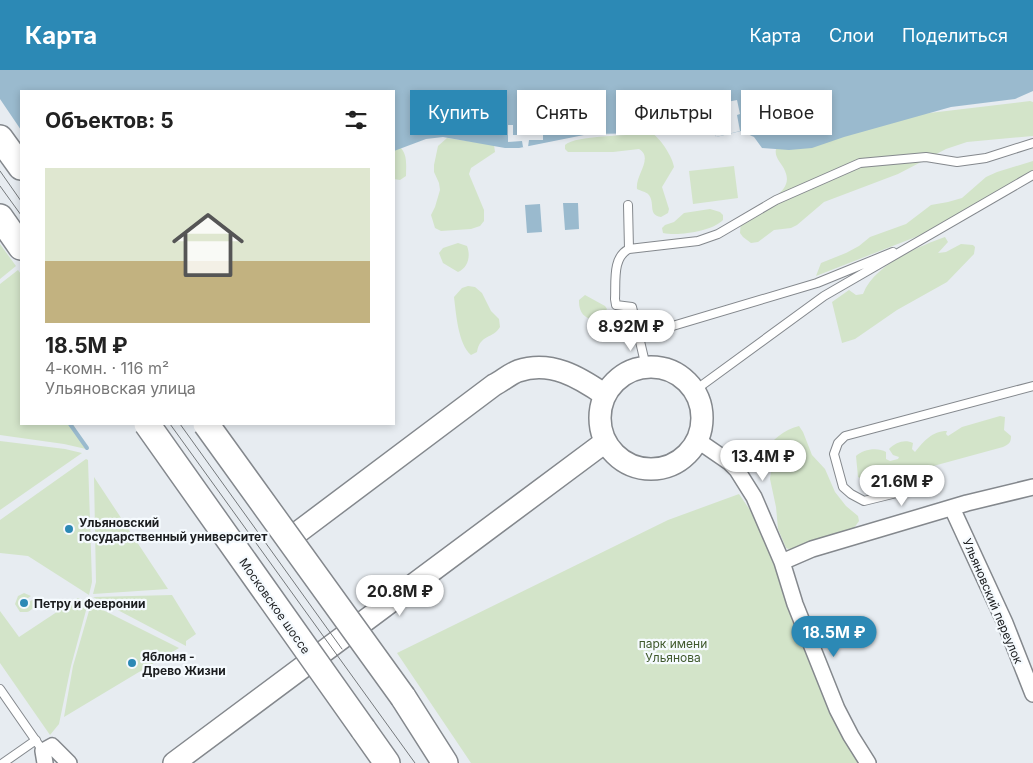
<!DOCTYPE html>
<html lang="ru">
<meta charset="utf-8">
<style>
body{margin:0;font-family:Inter,sans-serif;background:#f2f2f2;color:#222;height:100vh;display:flex;flex-direction:column;font-size:19px;white-space:nowrap}
*{box-sizing:border-box;margin:0}
p{font-size:16px;color:#767676}
.icon{flex:none;width:28px;height:28px;fill:none;stroke:currentColor;stroke-width:2;stroke-linecap:round;stroke-linejoin:round}
.map{position:relative;flex:1;overflow:hidden}
.details{position:absolute;left:20px;top:20px;width:375px;height:335px;display:flex;flex-direction:column;background:#fff;border-radius:0px;box-shadow:0 2px 8px #0003}
.details>*{flex:none}
.guide{position:absolute;left:410px;top:20px;width:475px;height:45px;display:flex;gap:10px}
.price{position:absolute;translate:-50% -42px;padding:0 11px;border-radius:18px;background:#fff;color:#222;font-size:16px;line-height:32px;filter:drop-shadow(0 1px 2px #0008)}
.price::after{content:'';position:absolute;left:50%;top:30px;width:15px;height:11px;margin-left:-8px;background:inherit;clip-path:polygon(0 0,100% 0,50% 100%)}
.price.active{background:#2c89b5;color:#fff}
ul{padding:0;list-style:none}
li{display:grid;align-content:center;gap:10px;height:265px;padding:0 25px}
li+li{border-top:1px solid #e0e0e0}
li span{display:grid;place-items:center;height:155px;border-radius:0px;color:#555}
li>.icon{margin-inline-start:auto}
span .icon{width:90px;height:90px;fill:#fffc;stroke-width:1}
li b{font-size:21px}
h2{display:flex;justify-content:space-between;align-items:center;height:60px;padding:0 25px;font-size:21px}
.tag{padding:0 18px;border-radius:0px;background:#fff;box-shadow:0 2px 8px #0003;font-size:18px;line-height:45px}
.tag.active{background:#2c89b5;color:#fff}
header{display:flex;align-items:center;gap:30px;box-sizing:border-box;height:70px;padding:0 25px;background:#2c89b5;color:#fff}
header strong{font-size:24px}
nav{display:flex;gap:28px;margin-inline-start:auto;font-size:18px}
.map>svg:first-child{display:block}
</style>
<header>
<strong>Карта</strong>
<nav><a>Карта</a><a>Слои</a><a>Поделиться</a></nav>
</header>
<div class="map">
<svg width="1033" height="693" viewBox="0 0 1033 693">
<rect width="100%" height="100%" fill="#e7ecf1"/>
<!-- green -->
<path fill="#d3e4c9" d="M1030,31l3,1v34l-66,6 -21,7 -48,25 -74,28 -27,23 -6,3 -17,2 -16,12 -7,1 -8,-6 -3,-4 1,-12c5,-4 10,-9 16,-13 12,-9 37,-17 28,-37 -3,-8 -11,-13 -9,-22l86,-28z
M653,64c8,5 20,24 21,33l-12,20 7,22 -1,4 -7,4c-14,-2 -5,-15 -13,-23 -2,-2 -7,-3 -11,-5 -2,-14 17,-31 2,-40l-26,3h-45l-3,-3v-4c10,-10 71,-10 88,-11z
M447,68l47,7 1,7 -24,16 -2,6 15,36v11l-4,5 -9,3 -30,2 -6,-3 -4,-13 4,-8 5,-17 -1,-7 -5,-11v-7l4,-19z
M399,76c9,8 7,19 7,30l-6,4 -6,-1v-32z
M1033,91v13l-102,57 -115,45 5,-13 25,-10 13,-7 11,-9 36,-13 25,-19 17,-3 14,-4 24,-21 11,-5z
M734,96l4,32 -45,6 -4,-33z
M710,139l10,3 3,3v5c-12,12 -45,16 -60,13l-1,-5 3,-3 9,-3 10,-9z
M945,167l3,5 -10,11 8,-1 15,-8 12,1 2,2 -1,7 -27,28 -50,28 -42,29 -13,4 -10,-41 17,-12 7,5 7,-1c11,-29 54,-47 82,-57z
M458,173l9,3c4,10 1,22 -9,26l-15,-9 -4,-10 4,-5z
M0,174l16,22 -16,13z
M18,200l3,4v150h52l13,25 -22,-5 -64,-9v-151z
M468,216l7,1 7,6 9,18 8,8 1,8c-7,12 -20,7 -23,25l-6,3c-13,-11 -15,-42 -17,-58l8,-9z
M585,225l20,11 2,3c-9,16 -29,12 -28,-9z
M1000,346l5,1 -1,13 7,6c0,7 -2,8 -8,11l-132,36 -7,-2 -2,-2 -4,-2 -2,-21c7,-7 22,-9 30,-4v7l4,2 8,-2 1,-2 -6,-2 -4,-6c7,-7 16,-10 24,-6l-1,6 3,3c9,-11 17,-21 32,-21l-1,3 2,2 14,-9z
M799,356l4,6 9,23 13,14 10,23 11,14 12,10 1,5 -5,7 -60,23 -8,-3 -8,-19 -2,-22 -6,-28 1,-7 -8,-20c10,-12 20,-22 36,-26z
M0,371l65,8 17,4 -82,57z
M86,389l2,1 4,122 -3,13 -61,-39 -28,-3v-33z
M94,407l74,112 -75,5 3,-12z
M739,424l15,22 110,247h-393l-74,-110 271,-133z
M24,523l7,3 -6,4 2,3 7,-4c1,7 -1,11 -7,13h-7l-5,-8 3,-8z
M172,525l24,39 -10,7v5l-93,-49z
M78,528l10,5 -17,63 -12,58 -9,11 -50,-72v-52l19,26z
M91,534l88,44 -115,69 9,-51z"/>
<!-- water -->
<path fill="#9abace" d="M0,0h1033v21l-18,8 -64,8 -107,30 -32,11 -23,2 -27,-2 -8,-11 -13,-6 -25,6 -4,-16 -57,12 -66,1 -70,14h-14l-62,-11 -17,2 -32,12v-60h-373v39l-21,-31z
M563,133h15l1,26 -14,1z
M540,134l2,28 -15,1 -2,-28z"/>
<!-- pier -->
<path fill="#e7ecf1" d="M737,30l3,14 -3,1 3,16 -24,6 -4,-16 -57,12 -3,-16z
M537,53h16l1,12h-11v5h-14l-1,7h-5l-1,-6 -14,1v-17h5v10h7l3,-4h5l2,4h7z
M21,66v61l-21,7v-62z"/>
<g fill="none" stroke-linecap="round" stroke-linejoin="round">
<!-- stream -->
<path stroke="#9abace" stroke-width="4" d="M70,354l17,24"/>
<defs>
<path id="lane" d="M628,135l1,44
M639,266l178,-53 76,-31
M646,297l-14,-60 -16,-2 -1,-6c1,-17 -3,-42 14,-50l69,-8 20,-7 58,-34 84,-37 66,-6 31,5 29,-4 47,-15
M694,321l130,-95 209,-121
M925,416l-61,15 -13,-7 -8,-7 -9,-33 4,-11 7,-7 188,-50
M0,619l43,62
M3,693l33,-23"/>
<path id="street" d="M697,370l32,22 8,8 17,27 28,65 13,42 42,105 14,27 17,27
M952,438l53,115 28,71
M782,492l30,-13 155,-46 66,-16
M45,693l-2,-12 9,-5 17,17"/>
<path id="secondary" d="M600 348a51 51 0 1 1 102 0a51 51 0 1 1-102 0Z
M289,469l205,-154c8,-4 16,-11 24,-14 33,-11 61,6 87,24
M174,693l431,-321"/>
<path id="primary" d="M0,68l21,29
M0,147l21,30
M403,627l42,66
M363,659l24,34"/>
</defs>
<!-- lane casing -->
<use href="#lane" stroke="#84888d" stroke-width="10"/>
<!-- street casing -->
<use href="#street" stroke="#84888d" stroke-width="18"/>
<!-- secondary casing -->
<use href="#secondary" stroke="#84888d" stroke-width="24"/>
<!-- primary casing -->
<use href="#primary" stroke="#84888d" stroke-width="28"/>
<!-- lane -->
<use href="#lane" stroke="#fff" stroke-width="8"/>
<!-- street -->
<use href="#street" stroke="#fff" stroke-width="15"/>
<!-- secondary -->
<use href="#secondary" stroke="#fff" stroke-width="21"/>
<!-- primary -->
<use href="#primary" stroke="#fff" stroke-width="25"/>
<!-- tram -->
<path stroke="#75797c" stroke-width="1" d="M0,101l21,30
M0,116l21,29
M170,354l245,339
M180,354l162,225"/>
<defs>
<path id="primary-bridge" d="M147,354l216,305
M206,354l197,273"/>
</defs>
<!-- primary-bridge casing -->
<use href="#primary-bridge" stroke="#84888d" stroke-width="28" stroke-linecap="butt"/>
<!-- primary-bridge -->
<use href="#primary-bridge" stroke="#fff" stroke-width="25"/>
</g>
<!-- markers -->
<g fill="#2c89b5" stroke="#f5fafe" stroke-width="2">
<circle cx="69" cy="459" r="5"/>
<circle cx="24" cy="533" r="5"/>
<circle cx="132" cy="593" r="5"/>
</g>
<g text-anchor="middle" dominant-baseline="central" stroke-width="4.5" stroke-linejoin="round" paint-order="stroke">
<!-- poi labels -->
<g font-size="12" font-weight="bold" fill="#1c1e20" stroke="#f5fafe" text-anchor="start">
<text x="79" y="452">Ульяновский<tspan x="79" dy="14">государственный университет</tspan></text>
<text x="34" y="533">Петру и Февронии</text>
<text x="142" y="586">Яблоня -<tspan x="142" dy="14">Древо Жизни</tspan></text>
</g>
<!-- street labels -->
<g font-size="12" fill="#1c1e20" stroke="#f5fafe">
<text transform="translate(993 531) rotate(67)">Ульяновский переулок</text>
<text transform="translate(275 536) rotate(55)">Московское шоссе</text>
</g>
<!-- park labels -->
<g font-size="12" fill="#3e582b" stroke="#f5fafe">
<text x="673" y="573">парк имени<tspan x="673" dy="14">Ульянова</tspan></text>
</g>
</g>
</svg>
<b class="price" style="left:631px;top:282px">8.92M ₽</b>
<b class="price" style="left:763px;top:412px">13.4M ₽</b>
<b class="price" style="left:902px;top:437px">21.6M ₽</b>
<b class="price" style="left:400px;top:547px">20.8M ₽</b>
<b class="price active" style="left:834px;top:588px">18.5M ₽</b>
<div class="guide">
<a class="tag active">Купить</a>
<a class="tag">Снять</a>
<a class="tag">Фильтры</a>
<a class="tag">Новое</a>
</div>
<section class="details">
<h2>Объектов: 5<svg class="icon" aria-label="filters" viewBox="0 0 24 24"><path d="M4 7h16M4 17h16"/><circle cx="9" cy="7" r="2"/><circle cx="15" cy="17" r="2"/></svg></h2>
<ul>
<li><span style="background:linear-gradient(#dfe7d0 60%,#c2b280 0)"><svg class="icon" aria-label="home" viewBox="0 0 24 24"><path d="M3 11l9-7 9 7M6 9v11h12V9"/></svg></span><div><b>18.5M ₽</b><p>4-комн. · 116 m²</p><p>Ульяновская улица</p></div></li>
</ul>
</section>
</div>
